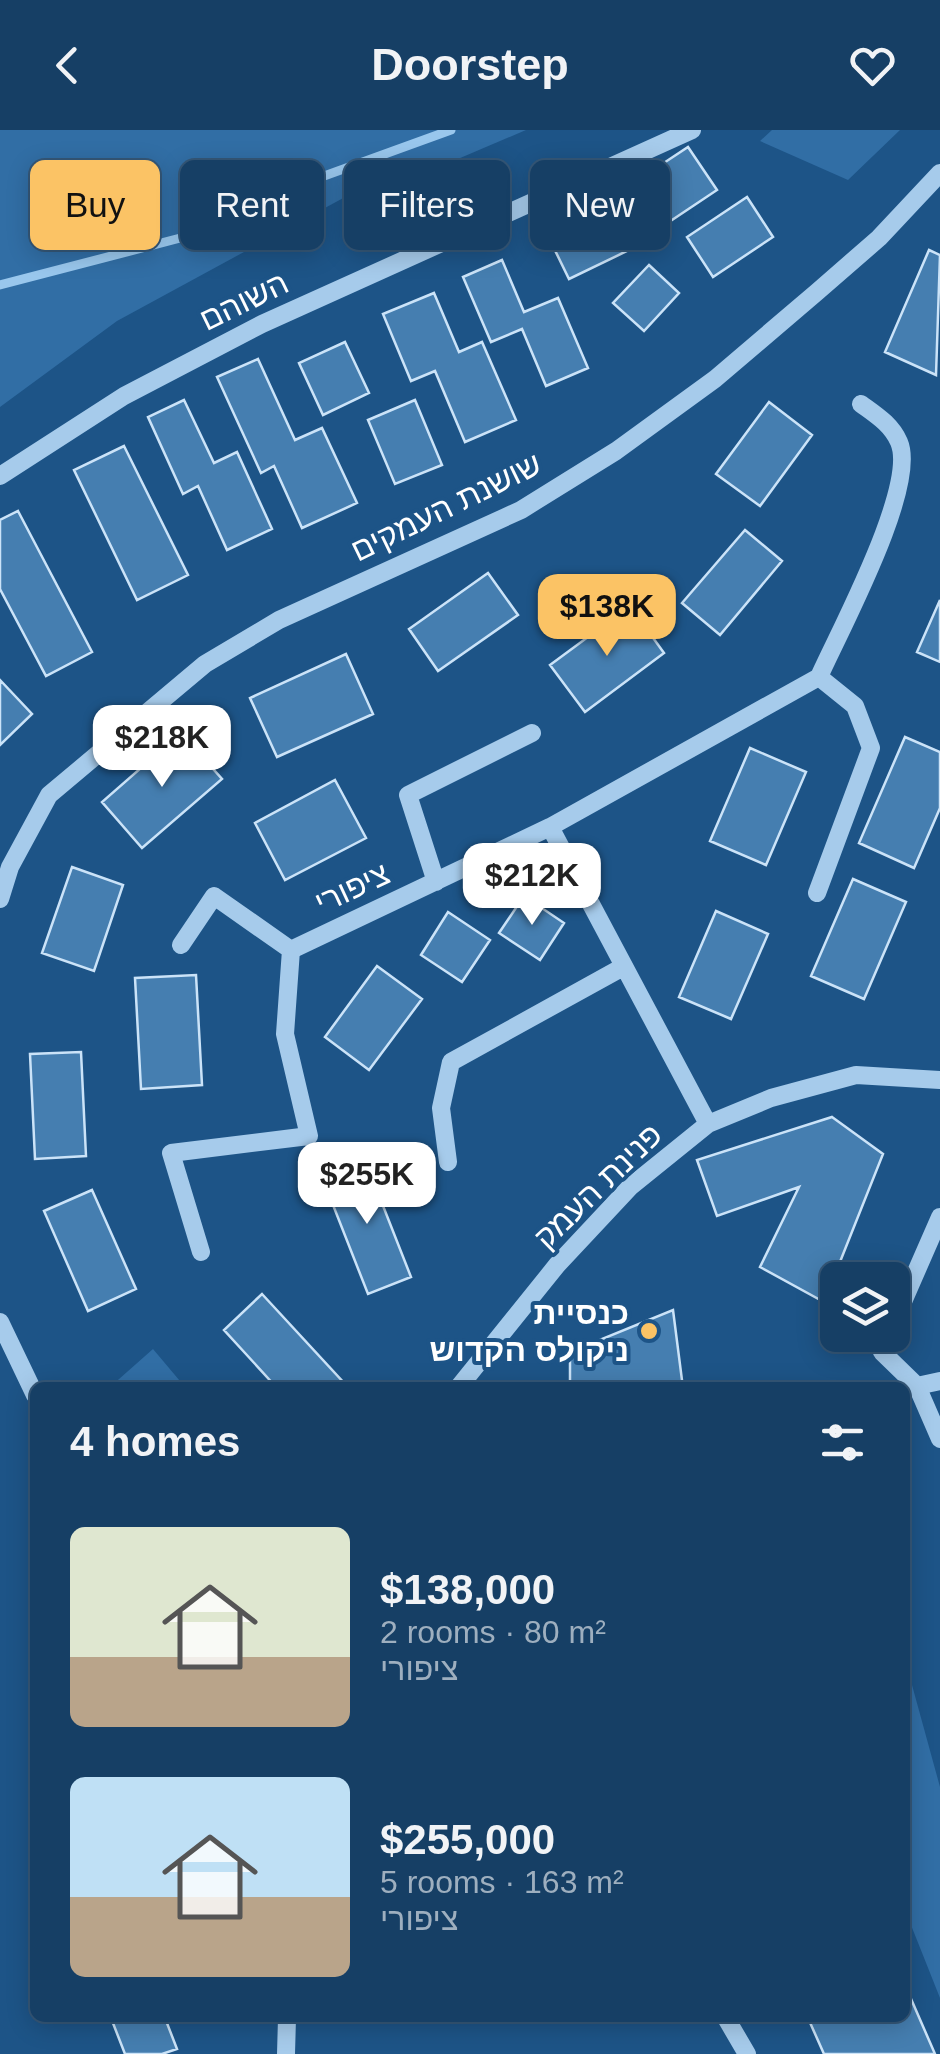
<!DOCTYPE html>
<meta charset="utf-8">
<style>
body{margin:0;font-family:Arial,"Noto Sans Hebrew",sans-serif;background:#1f466b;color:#f1f3f6;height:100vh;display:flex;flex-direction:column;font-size:38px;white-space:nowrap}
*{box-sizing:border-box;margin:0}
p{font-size:32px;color:#9eafbf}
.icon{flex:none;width:55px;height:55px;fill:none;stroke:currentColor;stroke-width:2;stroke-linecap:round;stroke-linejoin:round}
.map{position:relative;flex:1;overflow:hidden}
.sheet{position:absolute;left:30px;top:1252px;width:880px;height:640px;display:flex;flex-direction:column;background:#163f65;border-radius:15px;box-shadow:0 5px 25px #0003,0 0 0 2px #355879}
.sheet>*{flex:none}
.top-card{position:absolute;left:30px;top:30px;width:880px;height:90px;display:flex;gap:20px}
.tools{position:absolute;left:820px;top:1132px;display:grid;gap:20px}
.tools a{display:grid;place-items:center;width:90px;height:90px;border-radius:15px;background:#163f65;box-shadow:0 5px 25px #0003,0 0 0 2px #355879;font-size:50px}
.price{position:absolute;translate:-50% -85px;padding:0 22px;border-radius:20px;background:#fff;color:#222;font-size:32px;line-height:65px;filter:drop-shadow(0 2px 5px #0008)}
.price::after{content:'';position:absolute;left:50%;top:60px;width:30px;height:22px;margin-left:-15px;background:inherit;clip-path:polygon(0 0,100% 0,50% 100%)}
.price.current{background:#fbc365;color:#111}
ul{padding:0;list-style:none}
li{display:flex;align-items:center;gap:30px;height:250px;padding:0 40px}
li span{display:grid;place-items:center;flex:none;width:280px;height:200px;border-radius:15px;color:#555}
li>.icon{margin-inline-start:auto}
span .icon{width:120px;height:120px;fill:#fffc;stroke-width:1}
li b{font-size:42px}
h2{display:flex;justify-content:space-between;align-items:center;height:120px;padding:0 40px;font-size:42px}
.pill{padding:0 35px;border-radius:15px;background:#163f65;box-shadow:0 5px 25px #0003,0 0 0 2px #355879;font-size:35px;line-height:90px}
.pill.current{background:#fbc365;color:#111}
header{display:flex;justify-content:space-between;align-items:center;height:130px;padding:0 40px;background:#163f65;font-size:45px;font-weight:700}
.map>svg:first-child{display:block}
</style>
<header><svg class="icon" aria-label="back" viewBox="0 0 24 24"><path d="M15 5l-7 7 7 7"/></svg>Doorstep<svg class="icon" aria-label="heart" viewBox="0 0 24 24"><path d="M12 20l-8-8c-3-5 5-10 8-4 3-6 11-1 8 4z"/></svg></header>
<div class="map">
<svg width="940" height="1924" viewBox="0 0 940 1924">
<rect width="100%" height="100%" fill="#1d5487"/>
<!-- green -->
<path fill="#316ea5" d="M0,0h526l-115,49 -7,-14 -287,156 -117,86z
M772,0h128l-52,50 -88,-39z
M153,1219l32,38h-75z
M905,1451l6,10 1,94 28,102v211l-35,-88z"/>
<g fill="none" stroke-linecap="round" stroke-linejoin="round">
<!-- stream -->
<path stroke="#99c7ed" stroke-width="9" d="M0,155l188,-49 103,-48 160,-58"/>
</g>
<!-- building -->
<path fill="#457eb0" stroke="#cbe3f8" stroke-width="2.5" d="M688,17l29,43 -51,34 -28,-44z
M747,67l26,40 -60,40 -26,-40z
M607,78l20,43 -58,28 -21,-43z
M929,120l11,5 -4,120 -51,-23z
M502,130l22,52 34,-14 30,70 -42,18 -24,-57 -31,13 -28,-65z
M649,135l30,28 -35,38 -31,-28z
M434,163l25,59 23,-10 34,78 -51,22 -30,-71 -24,10 -28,-67z
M345,212l24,51 -46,22 -24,-52z
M258,229l37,81 27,-12 35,75 -55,25 -28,-62 -13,7 -44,-96z
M184,270l30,63 23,-11 35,77 -45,21 -29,-64 -15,8 -35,-77z
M415,270l27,65 -47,19 -27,-64z
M769,272l43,33 -52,71 -44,-32z
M124,316l64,129 -51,25 -63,-130z
M18,381l74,141 -46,24 -46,-87v-69z
M745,400l37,31 -62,74 -38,-32z
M488,443l30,42 -80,56 -29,-42z
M940,470v62l-23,-10z
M630,476l34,47 -79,59 -35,-47z
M346,524l27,60 -96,43 -27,-59z
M0,550l32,34 -32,31z
M181,603l41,46 -80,69 -40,-46z
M905,607l35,15v56l-26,60 -55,-25z
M750,618l56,24 -40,93 -56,-24z
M335,650l31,58 -81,42 -30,-57z
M72,737l51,18 -29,86 -52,-18z
M853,749l53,23 -42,97 -53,-23z
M524,766l40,27 -24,37 -41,-27z
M716,781l52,23 -37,85 -52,-22z
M448,782l42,28 -28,42 -41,-27z
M377,836l45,33 -53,71 -44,-33z
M196,845l6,110 -61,4 -6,-111z
M81,922l5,104 -51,3 -5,-105z
M832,987l51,37 -59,148 -64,-35 39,-80 -82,29 -20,-56z
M365,1030l46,117 -43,17 -46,-117z
M92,1060l44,99 -48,22 -44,-100z
M262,1164l83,90 -4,4h-64l-53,-58z
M673,1180l10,78h-113v-36z
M905,1855l30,69h-111l-16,-36h97z
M111,1888h54l12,31 -15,5h-37z"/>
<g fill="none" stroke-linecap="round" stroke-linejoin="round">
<!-- minor -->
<path stroke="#a6cbeb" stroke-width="18" d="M0,346l124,-80 138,-72 430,-194
M550,697l158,297
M436,752l-28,-87 124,-62
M817,763l54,-145 -16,-42 -36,-29c21,-47 99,-191 80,-235 -8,-18 -23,-27 -38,-38
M0,769l10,-32 39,-72 156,-131 74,-44 242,-110 95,-59 99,-72 102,-87 62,-54 61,-65
M181,815l33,-49 77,54
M448,1032l-7,-54 10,-46 172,-95
M201,1122l-30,-99 138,-17 -24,-102 6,-84 259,-123 269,-150
M0,1192l35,73
M892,1197l48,-110
M889,1205l-7,17 35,34 23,-5
M917,1256l23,53
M458,1258l99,-123 73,-78 78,-63 63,-26 85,-23 84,5
M726,1888l21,36
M286,1924l1,-36"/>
</g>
<!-- markers -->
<circle fill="#fbc365" stroke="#1d5487" stroke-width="4" cx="649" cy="1201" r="10"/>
<g text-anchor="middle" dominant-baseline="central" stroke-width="8" stroke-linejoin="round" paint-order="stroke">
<!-- street labels -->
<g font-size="32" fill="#fff" stroke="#1d5487">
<text transform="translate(244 171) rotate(-26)">השוהם</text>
<text transform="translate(446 377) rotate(-26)">שושנת העמקים</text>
<text transform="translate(352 758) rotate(-25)">ציפורי</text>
<text transform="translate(598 1056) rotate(-44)">פנינת העמק</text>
</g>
<!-- poi labels -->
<g font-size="32" font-weight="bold" fill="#fff" stroke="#1d5487" text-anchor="end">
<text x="629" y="1183">כנסיית<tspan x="629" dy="37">ניקולס הקדוש</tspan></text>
</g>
</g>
</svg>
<div class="tools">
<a><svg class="icon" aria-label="layers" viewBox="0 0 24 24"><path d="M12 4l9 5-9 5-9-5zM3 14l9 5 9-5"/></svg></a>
</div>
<b class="price current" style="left:607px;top:529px">$138K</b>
<b class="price" style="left:162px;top:660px">$218K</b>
<b class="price" style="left:532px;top:798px">$212K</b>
<b class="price" style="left:367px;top:1097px">$255K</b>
<div class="top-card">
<a class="pill current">Buy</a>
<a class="pill">Rent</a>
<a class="pill">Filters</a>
<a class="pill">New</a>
</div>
<section class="sheet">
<h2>4 homes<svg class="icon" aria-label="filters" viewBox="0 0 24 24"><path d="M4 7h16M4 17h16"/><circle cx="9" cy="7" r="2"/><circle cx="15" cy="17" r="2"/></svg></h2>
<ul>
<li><span style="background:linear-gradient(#dfe7d0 65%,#b9a48a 0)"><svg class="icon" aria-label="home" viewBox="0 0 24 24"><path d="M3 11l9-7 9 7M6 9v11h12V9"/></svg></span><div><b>$138,000</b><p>2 rooms · 80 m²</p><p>ציפורי</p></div></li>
<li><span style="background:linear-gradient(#bfe0f5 60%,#b9a48a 0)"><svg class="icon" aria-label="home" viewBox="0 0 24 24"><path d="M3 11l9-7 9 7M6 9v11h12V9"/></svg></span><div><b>$255,000</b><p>5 rooms · 163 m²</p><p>ציפורי</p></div></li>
</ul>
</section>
</div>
